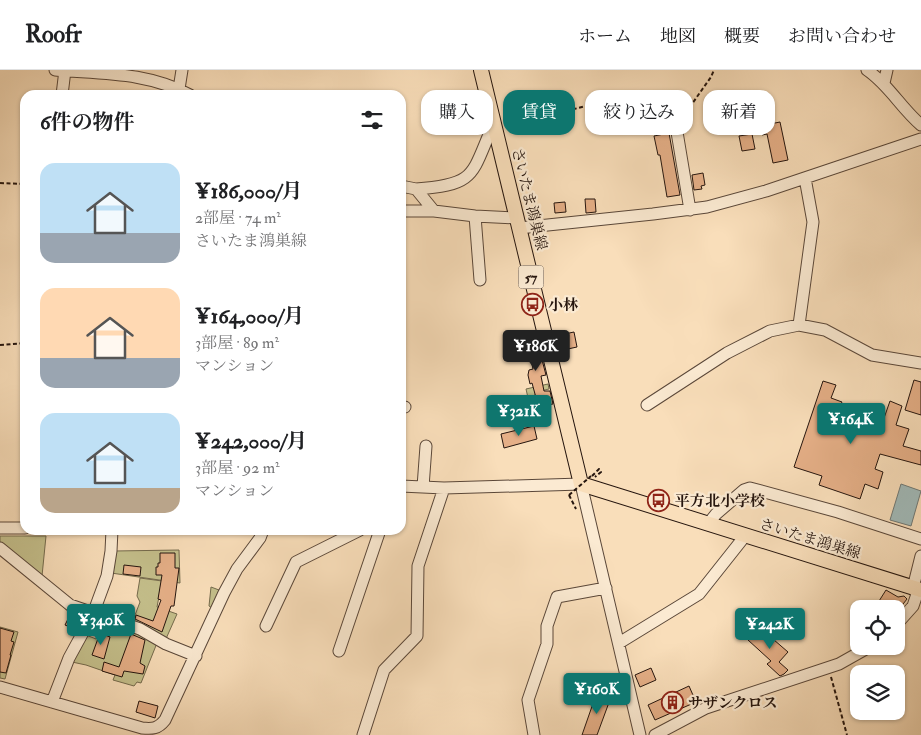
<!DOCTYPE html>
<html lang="ja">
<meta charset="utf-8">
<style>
body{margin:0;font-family:"IM FELL Double Pica","Noto Serif JP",serif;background:#f2f2f2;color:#202124;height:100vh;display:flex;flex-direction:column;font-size:19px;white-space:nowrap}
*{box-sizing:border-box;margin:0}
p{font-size:16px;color:#757577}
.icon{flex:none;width:28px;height:28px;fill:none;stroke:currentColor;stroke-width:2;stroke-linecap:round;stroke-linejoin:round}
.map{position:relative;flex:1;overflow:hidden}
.side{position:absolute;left:20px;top:20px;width:386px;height:445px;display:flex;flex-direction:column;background:#fff;border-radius:15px;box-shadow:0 1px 4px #0004}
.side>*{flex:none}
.guide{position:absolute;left:421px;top:20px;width:424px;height:45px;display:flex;gap:10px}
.controls{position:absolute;left:850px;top:530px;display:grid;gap:10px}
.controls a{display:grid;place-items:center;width:55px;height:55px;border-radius:10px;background:#fff;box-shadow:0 1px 4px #0004;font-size:25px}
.price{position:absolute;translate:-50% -42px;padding:0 11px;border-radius:5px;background:#0f766e;color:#fff;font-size:16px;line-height:32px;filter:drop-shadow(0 1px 2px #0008)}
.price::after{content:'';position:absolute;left:50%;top:30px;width:15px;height:11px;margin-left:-8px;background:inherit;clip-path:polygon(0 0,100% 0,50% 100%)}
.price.selected{background:#222;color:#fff}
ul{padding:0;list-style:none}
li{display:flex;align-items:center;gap:15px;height:125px;padding:0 20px}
li span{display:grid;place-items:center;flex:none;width:140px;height:100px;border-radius:15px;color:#555}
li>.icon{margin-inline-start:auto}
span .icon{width:60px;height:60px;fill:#fffc;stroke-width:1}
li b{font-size:21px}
h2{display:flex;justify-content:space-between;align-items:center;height:60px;padding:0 20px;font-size:21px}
.pill{padding:0 18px;border-radius:15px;background:#fff;box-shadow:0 1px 4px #0004;font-size:18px;line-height:45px}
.pill.selected{background:#0f766e;color:#fff}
header{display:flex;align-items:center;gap:30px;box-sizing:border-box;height:70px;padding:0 25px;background:#fff;border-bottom:1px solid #e0e0e0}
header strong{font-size:24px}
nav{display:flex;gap:28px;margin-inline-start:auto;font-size:18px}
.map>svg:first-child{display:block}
</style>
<header>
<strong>Roofr</strong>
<nav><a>ホーム</a><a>地図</a><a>概要</a><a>お問い合わせ</a></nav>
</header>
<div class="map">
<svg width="921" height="665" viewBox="0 0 921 665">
<rect width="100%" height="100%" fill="#f9deba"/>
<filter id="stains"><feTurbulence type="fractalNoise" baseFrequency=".004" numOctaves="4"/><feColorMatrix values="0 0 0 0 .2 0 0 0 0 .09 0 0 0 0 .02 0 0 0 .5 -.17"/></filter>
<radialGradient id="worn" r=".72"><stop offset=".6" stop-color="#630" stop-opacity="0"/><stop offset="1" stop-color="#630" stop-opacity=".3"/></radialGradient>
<!-- green -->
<path fill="#c4bf8b" stroke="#746a4c" d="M548,314l1,5 -13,3 -1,3 3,14 -7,2 -5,-22z
M0,466h46l-4,40 -42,-32z
M179,480l1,33 -69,-10 3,-22z
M140,508l22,3 -5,26 20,7 -12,27 -33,-18 8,-21 -3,-6z
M211,517l8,3 -7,18 -3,-2z
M115,556l20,6 22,11 -16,40 -4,-1 -3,4 -21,-6 2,-5 -29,-10 -14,-3 14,-27 10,4 3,-7 11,4 2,-2z
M0,557l18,5 -13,47 -5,-1z"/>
<!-- water -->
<path fill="#a1bab9" stroke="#6f7875" d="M901,414l20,7 -10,35 -21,-6z"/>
<!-- building -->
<path fill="#e5af87" stroke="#25150e" d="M780,52l8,38 -15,3 -6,-29 -5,1 -2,-9z
M669,63l11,62 -13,2 -7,-42h-2l-4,-19z
M752,64l3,15 -13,2 -3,-15z
M703,103l2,12 -4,1 1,3 -8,1 -2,-15z
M585,129h10l1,13 -10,1z
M565,132l1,10 -11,1 -1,-10z
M574,262l3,15 -14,3 -3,-15z
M537,271l9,34 -5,1 3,15h6l3,13 -12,2v-2l-3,1 -6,-22 -2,1 -2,-9 1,-5 4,-1 -4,-18 -12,3 -3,-9 8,-2v2z
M914,310l7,2v33l-16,-5z
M823,311l13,4 -5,13 11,4 -2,4 43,15 7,-20 12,5 -6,19 13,4 -6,17 18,5v14l-41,-11 -5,15 8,3 -5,17 -13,-5 -5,15 -41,-14 3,-9 -28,-9z
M534,356l3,13 -33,9 -3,-14z
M160,483h15v15h4l-5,38h-3l-9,26 -27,-13 1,-4 17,6 8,-21 -3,-1 4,-24h-6v-8h2v-4h2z
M124,495l17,2 -1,9 -17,-2z
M886,520l12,7 6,-1 3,3 -11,14v-4h-22z
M71,543l12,4 -9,17 -6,-3 2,-4 -5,-2z
M759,557l29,25 -9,10 9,8 -4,4 -4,2 -13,-12 4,-3 -23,-21z
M0,558l14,4 -3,9 3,1 -4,13h1l-5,18 -6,-1z
M100,563l10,4 -6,22 -12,-4z
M131,564l14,6 -5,23 5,3 -2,8 -19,-3 -2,6 -20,-6 2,-9 15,5z
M651,598l5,12 -16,7 -5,-12z
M689,616l7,16 -41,18 -7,-15z
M597,622l14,5 -14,38h-15z
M139,631l19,5 -3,12 -19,-6z"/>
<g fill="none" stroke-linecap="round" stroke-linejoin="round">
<defs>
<path id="minor" d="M55,0c48,4 92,2 135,25
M867,0c22,15 34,38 54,55
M884,13l3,-13
M179,19l3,-19
M62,25l3,-25
M676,56l14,84
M401,116l15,3 18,22
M416,119c62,-4 55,-15 78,-66
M401,141h33l41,5 42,2
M475,146l5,64
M519,158l134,-14 54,-7 59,-16 155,-52
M799,255l14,-103 -8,-44
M647,335l80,-52 43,-22 29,-6 26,5 47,25 49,8
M401,337h4
M401,416l43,2 137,-4 59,251
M423,417l3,-41
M708,454l8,-10 28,-24 6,-2 88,24 83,27
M0,458h25
M0,478l70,57 70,24 26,15 30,12
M896,555l17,-19 4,-12 -4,-6 8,-32
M266,556l30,-64 64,-32
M619,573l80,-49 46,-58
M339,581l41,-121
M0,617l142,41c10,1 16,1 23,-8l59,-127 13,-24 23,-31 3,-8
M52,632l17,-44 24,-44 14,-38 4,-25 1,-21
M363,665l21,-65 33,-34 1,-70 26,-78
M534,665l-6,-35 19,-56v-18l10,-29 49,-9
M655,665l51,-27 133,-44 32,-18"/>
<path id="major" d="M481,0l100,414 340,106"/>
</defs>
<!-- minor casing -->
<use href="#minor" stroke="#5a4739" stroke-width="13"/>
<!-- major casing -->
<use href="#major" stroke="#25150e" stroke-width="16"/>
<!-- path -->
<path stroke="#25150e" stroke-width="2" stroke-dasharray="4 2.5" stroke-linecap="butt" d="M569,45l5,-6 12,-3 80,18
M682,48l29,-41 3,-7
M0,113l25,1
M0,275l25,-2
M592,406l7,-7 2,3 -6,5
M569,425l7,14
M831,607l16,58"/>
<!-- minor -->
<use href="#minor" stroke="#fbead2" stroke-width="11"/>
<!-- major -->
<use href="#major" stroke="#f9deba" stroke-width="14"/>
<!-- path-bridge -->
<path stroke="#25150e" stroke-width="2" stroke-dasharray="4 2.5" stroke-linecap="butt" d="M569,425l22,-19"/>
</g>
<!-- icons -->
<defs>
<symbol id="bus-ring" viewBox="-11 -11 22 22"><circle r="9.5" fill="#fbead2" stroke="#8f2418" stroke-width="1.5"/><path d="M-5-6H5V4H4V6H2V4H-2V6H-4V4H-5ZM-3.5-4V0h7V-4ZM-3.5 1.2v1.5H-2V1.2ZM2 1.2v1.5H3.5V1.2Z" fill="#8f2418"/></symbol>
<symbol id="building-ring" viewBox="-11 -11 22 22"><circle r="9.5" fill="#fbead2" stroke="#8f2418" stroke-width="1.5"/><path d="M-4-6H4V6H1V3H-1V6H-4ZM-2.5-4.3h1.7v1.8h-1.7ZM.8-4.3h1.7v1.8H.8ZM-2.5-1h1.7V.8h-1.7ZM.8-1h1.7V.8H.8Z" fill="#8f2418"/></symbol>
</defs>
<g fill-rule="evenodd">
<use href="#bus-ring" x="520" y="222" width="25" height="25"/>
<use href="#bus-ring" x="646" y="418" width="25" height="25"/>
<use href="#building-ring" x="660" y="620" width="25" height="25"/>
</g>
<g text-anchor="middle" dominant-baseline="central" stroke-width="4.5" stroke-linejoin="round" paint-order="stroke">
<!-- shield labels -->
<rect fill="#fbead2" stroke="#655549" stroke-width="1" x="518.5" y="195.5" width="25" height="23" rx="4"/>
<g font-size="14" font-weight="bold" fill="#25150e">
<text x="531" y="207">57</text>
</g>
<!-- street labels -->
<g font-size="15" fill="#25150e" stroke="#fbead2">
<text transform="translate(529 129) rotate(76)">さいたま鴻巣線</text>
<text transform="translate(810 469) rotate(17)">さいたま鴻巣線</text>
</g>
<!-- poi labels -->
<g font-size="15" font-weight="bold" fill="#25150e" stroke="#fbead2" text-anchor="start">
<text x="548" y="235">小林</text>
<text x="675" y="431">平方北小学校</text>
<text x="688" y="633">サザンクロス</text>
</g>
</g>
<rect width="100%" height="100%" filter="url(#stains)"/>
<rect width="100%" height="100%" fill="url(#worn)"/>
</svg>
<div class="controls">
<a><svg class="icon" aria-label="locate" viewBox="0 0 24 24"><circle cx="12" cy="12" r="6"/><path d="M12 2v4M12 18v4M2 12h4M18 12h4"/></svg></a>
<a><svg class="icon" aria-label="layers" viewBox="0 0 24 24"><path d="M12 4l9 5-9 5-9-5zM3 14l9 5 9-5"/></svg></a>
</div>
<b class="price selected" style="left:536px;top:302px">¥186K</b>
<b class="price" style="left:519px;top:367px">¥321K</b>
<b class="price" style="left:851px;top:375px">¥164K</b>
<b class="price" style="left:101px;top:576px">¥340K</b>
<b class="price" style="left:770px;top:580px">¥242K</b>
<b class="price" style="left:597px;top:645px">¥160K</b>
<div class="guide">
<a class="pill">購入</a>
<a class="pill selected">賃貸</a>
<a class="pill">絞り込み</a>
<a class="pill">新着</a>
</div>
<section class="side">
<h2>6件の物件<svg class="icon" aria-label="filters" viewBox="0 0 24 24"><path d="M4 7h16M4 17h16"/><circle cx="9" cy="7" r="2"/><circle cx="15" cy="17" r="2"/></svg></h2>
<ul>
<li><span style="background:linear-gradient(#bfe0f5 70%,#9aa5b1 0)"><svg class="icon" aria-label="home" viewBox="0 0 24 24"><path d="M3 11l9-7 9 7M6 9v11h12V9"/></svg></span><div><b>¥186,000/月</b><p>2部屋 · 74 m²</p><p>さいたま鴻巣線</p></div></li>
<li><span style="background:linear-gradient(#ffd9b3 70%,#9aa5b1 0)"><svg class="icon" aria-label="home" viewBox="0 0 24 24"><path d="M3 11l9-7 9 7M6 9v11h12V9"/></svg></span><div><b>¥164,000/月</b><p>3部屋 · 89 m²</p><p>マンション</p></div></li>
<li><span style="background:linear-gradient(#bfe0f5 75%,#b9a48a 0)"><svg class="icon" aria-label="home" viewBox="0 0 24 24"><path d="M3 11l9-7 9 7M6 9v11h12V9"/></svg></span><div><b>¥242,000/月</b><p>3部屋 · 92 m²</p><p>マンション</p></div></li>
</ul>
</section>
</div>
